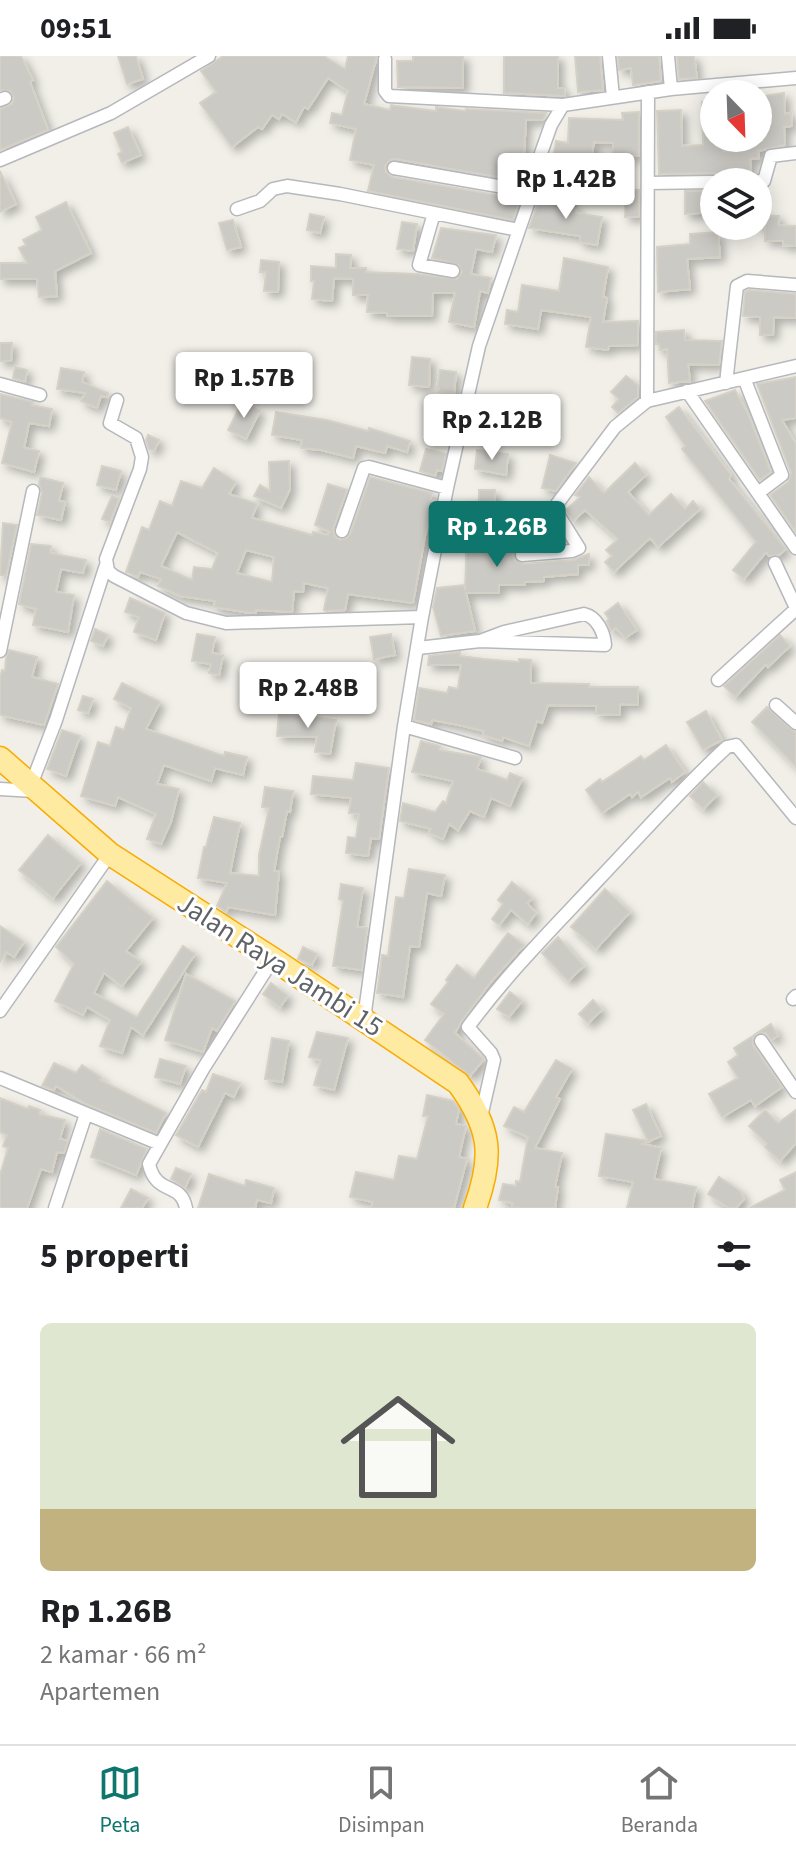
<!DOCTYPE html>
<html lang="id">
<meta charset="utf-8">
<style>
body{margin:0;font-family:"Source Sans 3",sans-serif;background:#f2f2f2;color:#202124;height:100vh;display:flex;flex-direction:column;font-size:30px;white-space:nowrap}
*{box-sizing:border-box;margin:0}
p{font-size:26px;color:#757577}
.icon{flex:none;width:44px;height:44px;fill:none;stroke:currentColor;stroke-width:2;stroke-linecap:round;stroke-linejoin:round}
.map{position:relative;height:1152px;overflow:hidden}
.details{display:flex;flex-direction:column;background:#fff;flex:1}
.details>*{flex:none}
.needle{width:52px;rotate:157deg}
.buttons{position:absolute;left:700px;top:24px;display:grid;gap:16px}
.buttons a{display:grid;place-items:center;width:72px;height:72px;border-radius:50%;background:#fff;box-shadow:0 4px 20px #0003;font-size:40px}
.price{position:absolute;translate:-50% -68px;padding:0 18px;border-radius:8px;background:#fff;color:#222;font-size:26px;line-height:52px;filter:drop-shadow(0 2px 4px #0008)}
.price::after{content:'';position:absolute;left:50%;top:48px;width:24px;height:18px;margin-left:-12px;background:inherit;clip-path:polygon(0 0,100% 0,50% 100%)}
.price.current{background:#0f766e;color:#fff}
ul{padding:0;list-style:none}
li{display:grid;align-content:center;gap:16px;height:424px;padding:0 40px}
li span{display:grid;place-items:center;height:248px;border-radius:12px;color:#555}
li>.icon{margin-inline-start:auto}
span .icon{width:144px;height:144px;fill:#fffc;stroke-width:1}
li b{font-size:34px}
h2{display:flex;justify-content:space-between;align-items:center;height:96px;padding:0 40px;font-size:34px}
.status{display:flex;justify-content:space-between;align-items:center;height:56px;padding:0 40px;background:#fff;direction:ltr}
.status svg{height:22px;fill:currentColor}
.tabs{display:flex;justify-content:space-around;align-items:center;height:112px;border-top:2px solid #e0e0e0;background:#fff;font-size:22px;color:#757577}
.tabs a{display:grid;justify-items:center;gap:4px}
.tabs .current{color:#0f766e}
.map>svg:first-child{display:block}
</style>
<div class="status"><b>09:51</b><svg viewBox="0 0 49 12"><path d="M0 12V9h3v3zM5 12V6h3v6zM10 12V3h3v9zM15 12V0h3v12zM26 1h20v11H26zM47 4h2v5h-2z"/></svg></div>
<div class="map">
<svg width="796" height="1152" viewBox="0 0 796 1152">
<defs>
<filter id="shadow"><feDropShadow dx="5" dy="5" stdDeviation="4" flood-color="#0004"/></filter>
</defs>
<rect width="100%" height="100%" fill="#f1efe8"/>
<!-- building -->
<path fill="#cccac5" stroke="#d6d1c6" stroke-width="2" fill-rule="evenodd" filter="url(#shadow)" d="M0,0h21l12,24 -3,2 18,48 -48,20v-41l12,-5 2,-6 -4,-7 -10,-1z
M118,0h18l7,23 -16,5z
M223,0h101l21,13 3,-13h29l-13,48 26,6 1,-5 45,6v-4l29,4 1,-2 80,4 -3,7h-17l-2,35 7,2 -6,25 -129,-23 -6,1 -5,6 1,6 6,5 128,22 -7,21 -145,-29 6,-26 -24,-5 6,-31 -26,-6 2,-10 10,2 6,-24 -20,-13 -20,31 -4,-2 -8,15 -14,-8 -3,5 -7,-4 -10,14 -4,-2 -26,20 -32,-44 16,-11 -15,-21z
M413,0h50v32l-65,-1 -1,-26h16z
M504,0h54v32h6l1,8 -61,-3z
M575,0h25l3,34 -25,2z
M618,0h41l2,25 -28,4 -2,-17 -12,2z
M677,0h17l3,22 -18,1z
M784,37l1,21 6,-1 1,13 -8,1 1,18 -27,6 1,7 -9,1 1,13 -22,1 -7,5 -8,-5 -55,1 -2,-63 24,-1 1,36 21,-1 -1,-43h12v36h10v13l23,-1 -1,-12h12v-41z
M639,56v44h-26v-13l-19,-1 -4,23 -37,-6 3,-18 12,2 1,-25 54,2 -1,-7z
M128,71l13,28 -19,8 -4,-9 4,-2 -8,-19z
M0,115l16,33 -16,8z
M626,134h13v27h-14z
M685,135h29v21l-29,2z
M539,144l38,6 -1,7 26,4 -5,28 -17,-3v-6l-51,-8z
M66,146l25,51 -36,18 2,25 -18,1 -2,-18h-37v-16h27l-8,-15 7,-3 -3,-5 19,-10 -6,-13z
M310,158l14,3 -4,16 -13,-3z
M758,159l21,1 -1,9 18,1v20l-13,-1v-4h-18v-14h-7z
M233,164l8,27 -14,3 -8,-27z
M402,166l15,2 -4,27 -16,-2z
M441,172l55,7 -4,17 -16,-3 -5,25 20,4 -3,15 -8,-2 -6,36 -25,-5 6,-29h-22l-1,23h-45v-3l-20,-1 1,-17h-15v-16l-19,-1 -2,23 -20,-2 2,-18h-3v-15l25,2v-14l15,1 -1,13h16v4l51,2 40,5 5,-7 -3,-7 -27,-7z
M718,176l2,25 -33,2 3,30 -32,3 -1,-45 33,-3v-10z
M564,202l44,9 -5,30 4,1 -4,24 35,-1v24l-29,1 -1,4 -22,-3 5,-30 -35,-5 -15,-2 -3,19 -33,-5 2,-14 11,2 4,-27 37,6z
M261,204l18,2 -1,30 -14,-1 2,-19h-6z
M749,234l47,4v24l-22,-1 -1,18h-13v-18l-17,-1 2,-24z
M684,274l1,10 37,1 -3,24 -31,-1 2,17 -21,2 -2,-34 -7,1 -1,-6h-3v-12z
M0,287h12l-1,18h-11z
M412,301l18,2 -1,28 -20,-2z
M15,311l12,3 -2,12 -12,-4z
M61,312l23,4 -2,10 26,11 -1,4 -6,-1 -4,12 -16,-7 4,-8 -28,-4z
M440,314l16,2 -2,22 -15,-2v-4h-2z
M626,320l12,9v12l-20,16 -6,-6 7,-8 -8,-7z
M796,321v41l-14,2 14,24v88l-26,-37 18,-13 3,-9 -34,-89z
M735,334l13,24 23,58 -11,8 -55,-79z
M0,338l33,8 -1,3 20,4 -3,17 -20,-3 -5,25 15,3 -5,21 -32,-9 10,-41 -12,-4z
M242,346l18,9 -14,28 -18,-9z
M679,351l52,68 -2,4 57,70 -7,6 -10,1 -3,-4 -22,27 -11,-9 23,-28 -74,-93 3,-3 -19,-29z
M276,356l51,8 41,11 1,-3 41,13 -3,11 -20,-6 -2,7 -29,-7 -3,12 -32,-8 -20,-2 1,-8 -30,-5z
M148,379l11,5 -5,11 -5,-2 -3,-9z
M426,393l20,5 -4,17 -5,-1 -2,6 -15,-5z
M477,394l31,4 -2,21 -31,-6z
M550,399l26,8 -20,28 -14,-3z
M289,405l1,28 -9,19 -27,-12 6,-11 10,6 -1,-29z
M635,407l11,12 -18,17 21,23 22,-21 14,15 8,-8 7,8 -42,38 -8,-9 -36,34 -9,-10 7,-6 -6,-6 12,-11 -33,-29 -12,11 -7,-11 14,-13 -5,-2 14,-18 15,16z
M102,410l19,5 -5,19 -19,-5z
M214,412l22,14 -7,12 28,10 -5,14 60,17 1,-3 15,3 2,-3 -15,-7 13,-41 19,6 -14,39 2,7 5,4 7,-2 3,-4 20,-57 62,16 -2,7 5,1 -10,35 -12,67 -65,-9 -3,16 -19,1 -2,-1 4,-22 -24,-5 -1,9 -9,-1 -2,21 -36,-2v3h-6l-36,-6 1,-6 -35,-5 -22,-10 3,-7 -21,-7 -2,5 -12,-5 16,-45 7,3 11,-29 12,5 9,-25 21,7zM177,476l41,21 -6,16 -18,-2 -2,13 -31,-14zM246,494l28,7 -2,25 -35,-9z
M40,421l23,6 -4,18 6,1 -4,18 -24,-5 5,-22 -3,-9z
M479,434h16v18h-33v-6h17z
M112,440l7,3 -9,23 -8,-3z
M3,467l14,2 -11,51 -6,-1z
M543,468h10l12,19 -47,4 -5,8 2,6 8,3 50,-4 16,-6v11h-11v9l-34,3v4l-19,1v3h-26v8h-33l9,38 -34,5 -8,-29 4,-19 27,-3 1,5 2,-60 -13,1v-4z
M31,488l20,2 -1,7 36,7 -3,13 -22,-4 -5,23 18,3 -6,37 -35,-7 3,-16 -17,-5z
M130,542l35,15 -9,27 -22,-8 5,-15 -14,-5z
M618,547l19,27 -12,8 -9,-10 -5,3 -4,-10 2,-2 -4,-6z
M95,573l13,6 -5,11 -12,-5z
M197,578l18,3 -3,16 11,2 -4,20 -10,-2 2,-9 -19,-3z
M391,578l4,21 -21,4 -4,-22z
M780,579l10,11 -22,21 -2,-3 -31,33 -11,-11z
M9,594l28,7 -5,20 26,7 -14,41 -44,-10v-37l2,-8 3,1 1,-13z
M460,596v4l24,3 35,3v-3l12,1v23l58,1v3h49v18l-18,-1v11l-24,-1v-8l-48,-1 -6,18 -5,-2 -8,25 -26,-9 -1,4 -19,-6 1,-4 -25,-6 -27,-5 -1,4 -17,-4 5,-32 28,5 2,-6 9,2 3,-24h-33l1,-9z
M122,627l38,19 -14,27 78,27 1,-4 22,5 -4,18 -28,-7 -4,13 -47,-16 -7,19 22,5 -8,33 -10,22 -14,-5 9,-25 -38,-17 -3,9 -34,-10 17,-54 12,4 6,-19 8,3 7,-22 -17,-9z
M83,640l10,3 -5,14 -10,-3z
M767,651l29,26v34l-44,-45z
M706,655l16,29 -19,10 -16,-28z
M279,657l57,7 -6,34 -15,-2 2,-15 -40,-1z
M62,674l18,6 -14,40 -19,-7z
M421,685l19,5 -1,4 42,7 -4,12 30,11 3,-7 12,5 -12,28 -19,-8 -7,19 -14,-6 -12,19 -9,-6 -6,15 -14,-6 2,-4 -31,-8 3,-18 32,9 8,-11 3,2 7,-22 -41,-9z
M666,689l19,27 -13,10 -2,-4 -29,19 -3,-5 -6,5 -2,-3 -28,19 -16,-23 14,-11 2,3 39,-26 3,4z
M356,707l33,5 -10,71 -8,-1 -3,18 -22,-3 2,-16 8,1 3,-24 -10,-1 2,-15 -40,-4 2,-18 40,4z
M703,726l14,13 -14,14 -13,-13z
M265,731l28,4 -3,21 -3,-1 -5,26h-2l-6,34h5l-4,44 -47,-8 -2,5 -9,-6 10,-23 -29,-5 6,-31h2l8,-30 26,6 -10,50 29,3v-21l10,-47 -7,-1z
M48,779l33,28 -28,35 -34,-28z
M409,813l36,6 -4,21 -14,-3 -8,54 -9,-1 -7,51 -26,-4 5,-38 6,1 8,-59 8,1z
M107,825l46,37 -27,33 15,11 -19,24 -18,-13 -10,20 43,24 46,-71 12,8 -52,81 -12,-8 -9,26 -22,-7 10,-26 -23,-13 -4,8 -28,-14 19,-37 -18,-17z
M512,826l20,16 -5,5 9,10 -8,11 -17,-14 -12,15 -7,-6 11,-15 -5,-4z
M341,828l22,4 -6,39 10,1 -5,42 -29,-4 10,-65 -4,-2z
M605,833l25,23 -34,37 -25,-22z
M0,870l24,16 -10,15 -8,-5 -6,10z
M508,877l16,12 -33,37 -30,40 -6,11 29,26 -14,17 -45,-36 19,-26 -13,-10 17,-22 -2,-2 11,-15 17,13z
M558,881l26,29 -16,15 -26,-28z
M303,891l14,7 -5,11 -14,-6z
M186,918l49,27 -18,30 -5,-3 -9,24 -38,-12z
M271,927l17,13 -8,11 -17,-13z
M510,936l12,9 -13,16 -12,-8z
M593,944l9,10 -14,13 -9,-9z
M771,968l7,12 -7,4 -5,-7h-9z
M317,976l31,6 -14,52 -20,-5 7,-25 -12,-3z
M756,978l-3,4v7l29,42 -27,19 -4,-6 -29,17 -13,-23 29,-16 -10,-16 10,-7 -4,-7z
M272,982l17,3 -7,41 -17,-3z
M160,1003l26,7 -6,18 -25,-7z
M556,1004l16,9 -16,28 4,2 -25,49 27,5 -7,34h3l-3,21h-43l1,-5 -14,-3 4,-16 13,2v-5l4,1 8,-45 -24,-11 10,-19 10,5z
M54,1007l22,10 6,-8 20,13 -2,2 66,33 -10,20 -70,-29 -30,-18 -2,4 -12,-4z
M213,1018l27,9 -6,14 -9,-4 -27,54 -22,-12 26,-45 4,2z
M427,1039l26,6 6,8 -3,15 10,2 -7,31 8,2 -13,49h-83l2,-6 -23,-5 6,-25 38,8 5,-24 18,3 11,-43h-5z
M0,1042l28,11 1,-3 11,4 -1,4 26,6 -5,19 8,2 -4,12 -7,-1 -5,20 -11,-3 -14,39h-27v-33l8,-27 -5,-2 4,-11 -7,-3z
M646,1048l15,32 -19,8 19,4 -7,31 42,8 -4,21h-65l6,-26 -34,-6 7,-42 42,7 -15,-31z
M765,1054l13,13 18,-13v33l-16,18 -15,-14 2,-3 -18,-18z
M100,1073l47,20 -11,26 -45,-18z
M176,1112l15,6 -6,14 -14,-9z
M796,1116v36h-47l36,-18 -5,-10z
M209,1118l36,12 1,-6 28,8 -3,15 -14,-3 -2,8h-57z
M719,1121l21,14 4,8 -8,9h-7l-21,-14z
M131,1133l17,9 -6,10h-21z"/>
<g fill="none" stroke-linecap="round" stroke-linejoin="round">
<defs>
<path id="minor" d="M609,0l4,41
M668,0l3,33
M385,3v32l4,5 174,9
M0,44l5,-2
M0,104l111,-47 98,-57
M394,112l138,24
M730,126l34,-1 7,-25 25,-3
M648,127l66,-1
M237,153l23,-8 13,-12 14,-3 53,8 94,19
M453,215l-34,-6 15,-52 84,17
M744,322l38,97 -24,18
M726,327l11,-97 10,-5 49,4
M0,328l40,11
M687,335l109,157
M117,344l-7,23 26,15 6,19 -2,12 -34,90 2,12 6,5 72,37 40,10 196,-6
M647,345l1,-309
M441,462l116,-3
M342,475l22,-63 5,-1 78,21
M522,499l50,-4 7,-3 -25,-40 61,-81 32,-26 149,-35
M775,507l21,45
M418,592l62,-7 125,4c-1,-13 -8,-28 -21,-31l-80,18 -24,9
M0,595l33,-160
M718,624l78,-71
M776,649l20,18
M404,670l111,32
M31,729l25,-65 50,-155
M0,733l34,2
M793,943l3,-3
M0,955l110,-157
M364,963l40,-293 18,-109 25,-129 32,-142 53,-154 8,-36 11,-31 12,-20 108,-16 125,-11
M761,985l35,51
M0,1022l160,66
M481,1061l13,-57 -3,-7 -23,-26c39,-53 85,-99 130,-147 43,-45 83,-91 129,-133l9,-2 60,73
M55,1152l31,-94
M186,1152c-5,-27 -30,-12 -37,-44l54,-95 70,-110"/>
<path id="trunk" d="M0,702l110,96 163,105 185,124c33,45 36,73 17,125"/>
</defs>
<!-- minor casing -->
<use href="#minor" stroke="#b5b8bc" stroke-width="15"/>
<!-- trunk casing -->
<use href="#trunk" stroke="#f9ab00" stroke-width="25"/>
<!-- minor -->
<use href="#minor" stroke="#fff" stroke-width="12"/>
<!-- trunk -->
<use href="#trunk" stroke="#feeaa1" stroke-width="22"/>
</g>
<g text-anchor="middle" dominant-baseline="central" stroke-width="6" stroke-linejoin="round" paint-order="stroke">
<!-- street labels -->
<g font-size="28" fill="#5f6368" stroke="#fff">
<text transform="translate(280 909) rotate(33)">Jalan Raya Jambi 15</text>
</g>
</g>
</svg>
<div class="buttons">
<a><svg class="needle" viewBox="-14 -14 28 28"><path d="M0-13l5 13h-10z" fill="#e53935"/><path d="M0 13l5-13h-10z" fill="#757577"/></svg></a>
<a><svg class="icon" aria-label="layers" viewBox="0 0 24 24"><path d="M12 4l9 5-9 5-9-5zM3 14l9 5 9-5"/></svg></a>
</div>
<b class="price" style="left:566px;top:165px">Rp 1.42B</b>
<b class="price" style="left:244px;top:364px">Rp 1.57B</b>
<b class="price" style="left:492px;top:406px">Rp 2.12B</b>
<b class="price current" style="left:497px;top:513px">Rp 1.26B</b>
<b class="price" style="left:308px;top:674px">Rp 2.48B</b>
</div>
<section class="details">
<h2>5 properti<svg class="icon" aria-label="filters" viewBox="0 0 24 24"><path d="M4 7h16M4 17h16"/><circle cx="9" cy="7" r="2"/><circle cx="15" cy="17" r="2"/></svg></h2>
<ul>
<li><span style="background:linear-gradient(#dfe7d0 75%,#c2b280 0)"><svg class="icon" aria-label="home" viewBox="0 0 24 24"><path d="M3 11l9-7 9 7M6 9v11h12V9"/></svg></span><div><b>Rp 1.26B</b><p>2 kamar · 66 m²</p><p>Apartemen</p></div></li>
</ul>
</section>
<nav class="tabs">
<a class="current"><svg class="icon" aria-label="map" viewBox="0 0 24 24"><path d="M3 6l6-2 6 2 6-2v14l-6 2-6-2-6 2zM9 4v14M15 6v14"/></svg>Peta</a>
<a><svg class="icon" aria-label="saved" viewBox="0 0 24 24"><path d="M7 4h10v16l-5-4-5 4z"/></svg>Disimpan</a>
<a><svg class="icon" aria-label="home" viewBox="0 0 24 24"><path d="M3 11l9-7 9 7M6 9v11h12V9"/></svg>Beranda</a>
</nav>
